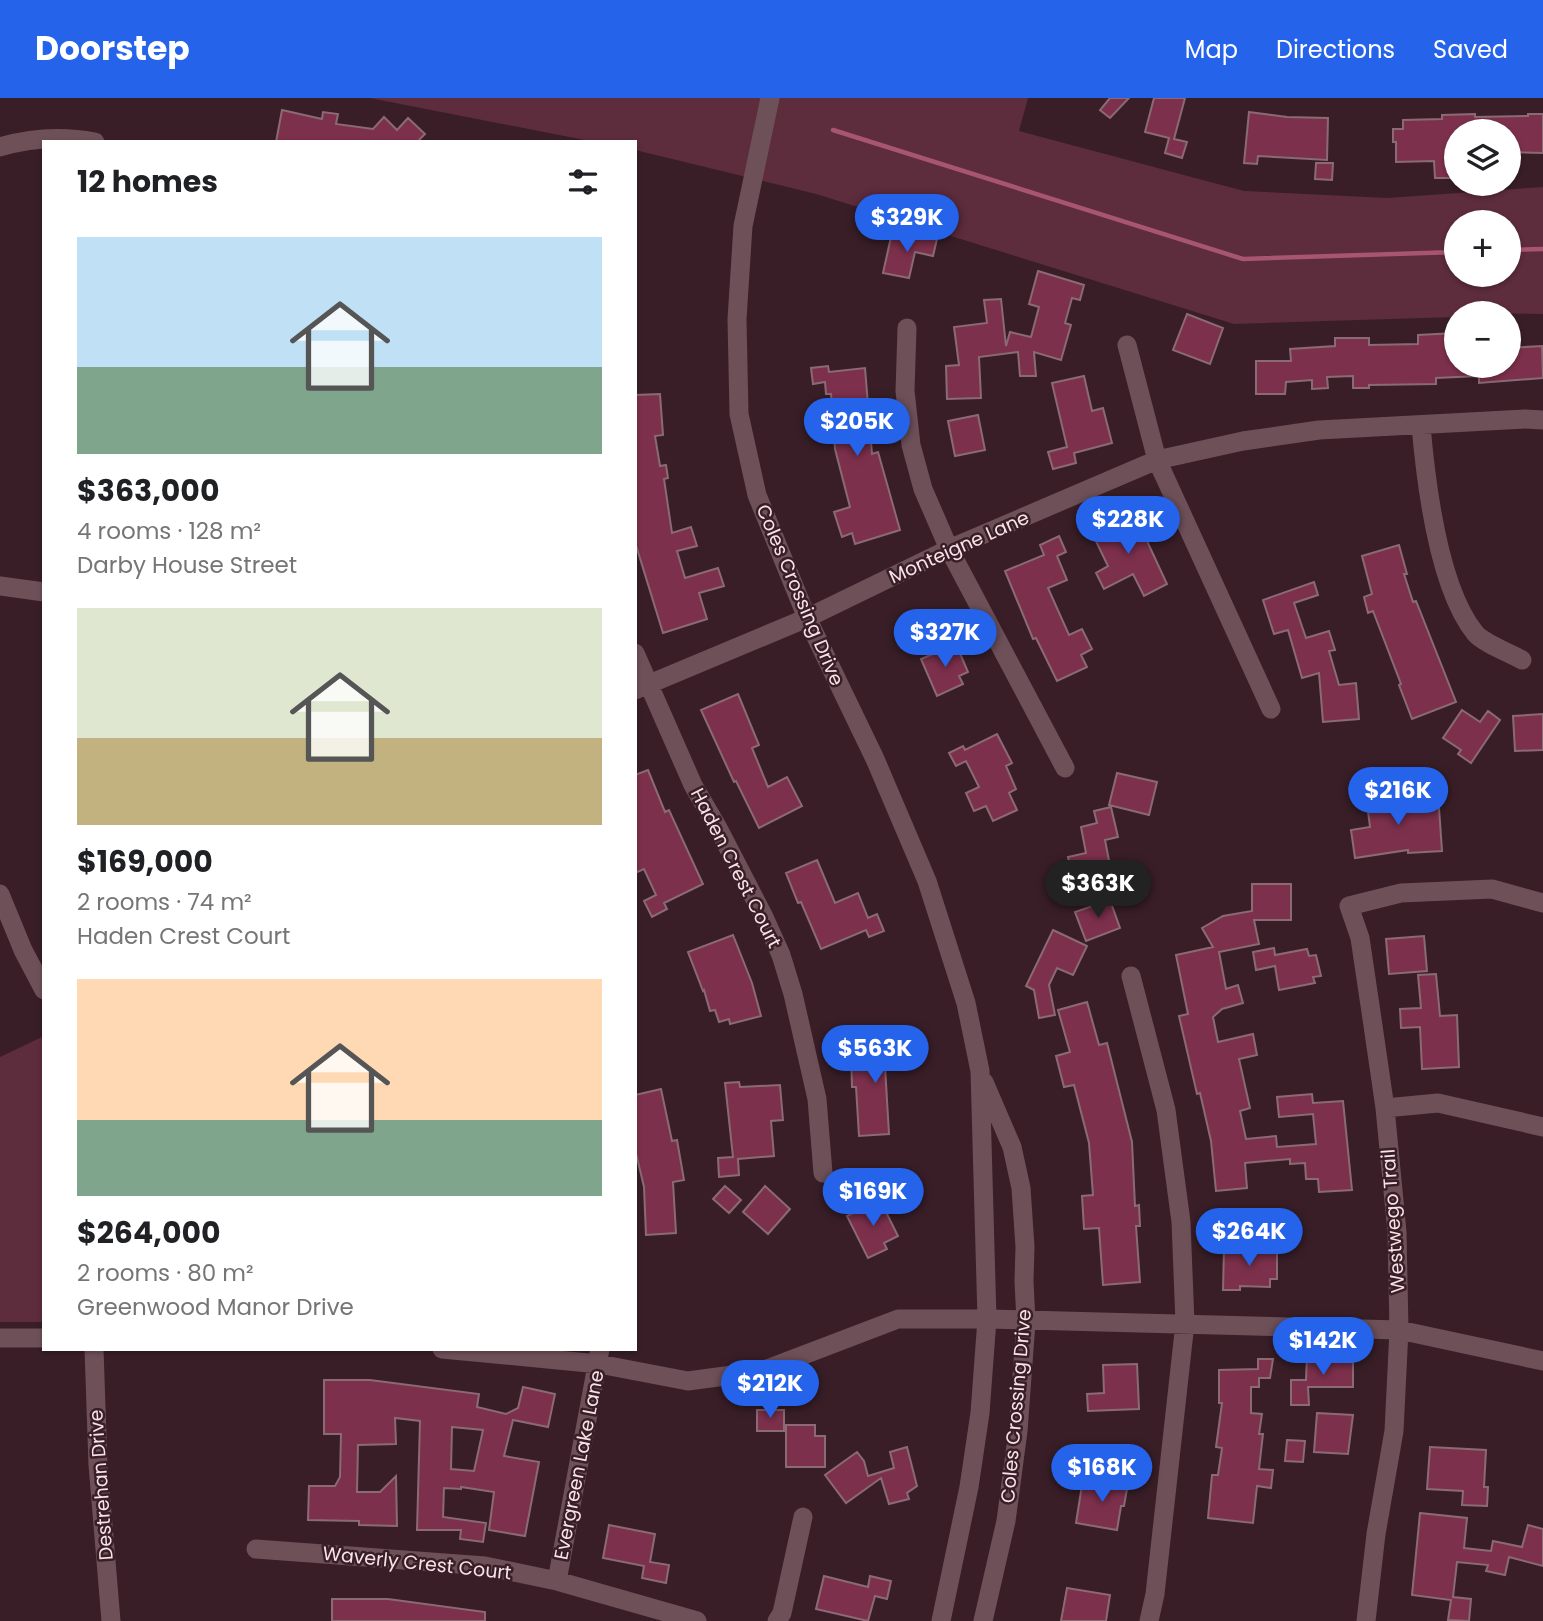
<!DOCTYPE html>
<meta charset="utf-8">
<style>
body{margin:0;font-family:Poppins,sans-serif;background:#f6f6f6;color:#202124;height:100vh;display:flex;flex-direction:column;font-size:26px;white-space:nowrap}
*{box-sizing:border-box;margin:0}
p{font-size:23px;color:#757577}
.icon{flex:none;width:38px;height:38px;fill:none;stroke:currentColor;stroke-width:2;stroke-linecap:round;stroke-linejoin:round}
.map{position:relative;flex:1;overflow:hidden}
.drawer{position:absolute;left:42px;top:42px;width:595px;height:1211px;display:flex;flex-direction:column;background:#fff;border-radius:0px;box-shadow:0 2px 5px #0004}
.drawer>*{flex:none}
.controls{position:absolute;left:1444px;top:21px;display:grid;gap:14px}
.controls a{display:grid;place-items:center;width:77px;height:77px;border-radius:50%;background:#fff;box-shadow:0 2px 5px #0004;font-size:35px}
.price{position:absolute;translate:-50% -60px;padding:0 16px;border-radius:24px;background:#2563eb;color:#fff;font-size:23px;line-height:46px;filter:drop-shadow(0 2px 4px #0008)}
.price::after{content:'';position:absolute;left:50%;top:42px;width:21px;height:16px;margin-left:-10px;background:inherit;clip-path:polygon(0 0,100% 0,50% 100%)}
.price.selected{background:#222;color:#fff}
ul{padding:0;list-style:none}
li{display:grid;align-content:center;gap:14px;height:371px;padding:0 35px}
li span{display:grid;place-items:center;height:217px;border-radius:0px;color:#555}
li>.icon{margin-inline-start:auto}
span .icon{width:126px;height:126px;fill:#fffc;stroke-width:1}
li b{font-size:30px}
h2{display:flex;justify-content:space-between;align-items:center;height:84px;padding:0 35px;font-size:30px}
header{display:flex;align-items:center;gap:42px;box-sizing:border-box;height:98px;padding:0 35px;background:#2563eb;color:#fff}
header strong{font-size:33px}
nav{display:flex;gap:38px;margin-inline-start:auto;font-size:24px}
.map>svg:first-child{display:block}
</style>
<header>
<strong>Doorstep</strong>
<nav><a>Map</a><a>Directions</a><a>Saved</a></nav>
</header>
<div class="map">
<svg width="1543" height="1523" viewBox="0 0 1543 1523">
<rect width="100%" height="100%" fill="#391e27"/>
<!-- green -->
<path fill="#5d2c3d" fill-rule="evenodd" d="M370,0h658l-9,33 225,60 143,7 156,-11v127l-87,-1v4l-222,7 -418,-130 -181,-44v-8h-40zM1456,124h52v53h-52z
M44,938v286h-44v-265z"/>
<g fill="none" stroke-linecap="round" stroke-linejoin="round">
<!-- stream -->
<path stroke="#a75570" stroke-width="4.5" d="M833,32l410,129 213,-7
M1508,152l35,-1"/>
</g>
<!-- building -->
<path fill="#7d304c" stroke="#8a6a73" stroke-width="2" fill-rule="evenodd" d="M1110,0h19l-19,20 -10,-8z
M1154,0h31l-11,41 13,3 -5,16 -17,-5 4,-15 -24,-6z
M282,12l40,9 1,-7 15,2 -2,10 37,5 11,-12 13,13 11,-12 17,16 -8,8h-141z
M1249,14l38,5 41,1 -1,42 -69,-4 -1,8 -13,-1z
M1475,16v3l53,-1v-2h15v39l-35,-1v-21h-52v47h-21l-1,-17 -38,1v-20h-3v-13h10v-9l39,-1v-4z
M1316,65h17l-1,17 -17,-1z
M914,136l23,5 -4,17 -18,-4 -6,26 -26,-5 8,-36 22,4z
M1038,173l46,14 -4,15 -8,-2 -7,25 6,2 -10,35 -27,-8 2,24h-16l-2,-24 -39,5 2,41 -34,1 -1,-33 13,-1 -5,-38 33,-4 -3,-23 17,-1 5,47 4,-14 21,5 8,-30 -10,-3z
M1187,216l36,14 -13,36 -37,-14z
M1455,235l1,33h52v-18l34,-2 1,32 -64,5v-7l-43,2v6l-67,1v3h-16v-12l-26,1 1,11 -16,1v-9l-26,2 -1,12h-29v-33h35l-1,-12 45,-3v-8h34v7l49,-1v-9z
M828,268l1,6 36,-4 7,86 6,-2 22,78 -45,14 -3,-11 -10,4 -8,-25 16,-5 -15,-58 -4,-55h-5l-1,-12 -12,2 -2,-16z
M1084,278l8,35 11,-3 9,35 -38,10 2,10 -23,6 -5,-17 19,-5 -15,-64z
M660,296l3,41 -8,1 5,30 6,-1 2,13 -4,1 8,54 19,-6 6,19 -20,5 8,27 33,-10 6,18 -25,7 8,26 -44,14 -28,-91v-147z
M978,317l7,35 -30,6 -7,-35z
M1134,415l33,71 -23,12 -11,-22 -29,15 -8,-16 12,-7 -16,-33z
M1059,438l7,16 -9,4 10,24 -19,8 21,47 13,-6 10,20 -11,6 6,12 -30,14 -21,-43 -3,1 -28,-68 39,-16 -4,-10z
M1399,447l8,29h-3l9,28 3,-1 40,101 -44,17 -13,-34 2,-1 -28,-73 -5,2 -4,-16 8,-3 -10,-38z
M1314,484l4,13 -24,8 12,35 23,-7 6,19 -6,1 10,34 17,-2 3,36 -36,3 -4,-49 -17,5 -14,-48 -14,4 -11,-34z
M956,546l12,28 -9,4 4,8 -26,12 -16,-37z
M738,596l21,51 -7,3 16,39 19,-10 15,29 -43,22 -23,-47 -2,1 -33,-72z
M1462,612l18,12 8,-11 12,9 -29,43 -13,-9 3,-4 -18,-12z
M1543,616v36l-28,1 -2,-35z
M997,636l15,29 -6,3 10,23 -7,4 8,17 -24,11 -7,-15 -12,5 -8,-18 13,-6 -13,-26 -10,5 -7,-13 14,-7 2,4z
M648,672l17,42 4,-2 34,74 -39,19 3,6 -15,8 -8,-16 12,-6 -12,-26 -9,4v-98z
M1117,675l40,9 -8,33 -40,-10z
M1411,688l1,24 27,-2 3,43 -34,2v-3l-53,8 -4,-28 19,-3 -3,-24 21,-3 -1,-12z
M1111,709l7,30 -13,3 6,31 6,-2 8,24 -26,9 -5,-13 8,-3 -8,-21 -23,5 -3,-13 18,-4 -5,-26 16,-4 -3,-12z
M817,762l18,43 23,-10 10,25 9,-4 7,17 -15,6 -3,-7 -45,19 -20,-47 -3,1 -12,-30z
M1252,786h39v36h-37l5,24 -40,8 7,37 12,-4 5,18 -21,6 -9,8 5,25 35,-8 4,21 -18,4 11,49 -10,3 6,28 30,-3 1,11 39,-3 -3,-30 -34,3 -2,-20 35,-3 1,9 30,-2 9,89 -33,2 -1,-13h-12l-1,-16 -15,1v-5l-45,4 2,25 -31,3 -5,-50 -11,-48 -3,1 -18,-78 9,-2 -12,-59 37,-8 -11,-19 21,-12 29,-5z
M1110,802l10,28 -34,13 -11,-29z
M1053,832l34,16 -14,29 -16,-7 -8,17 6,30 -16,3 -5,-28 -8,-4z
M733,837l19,48 9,33 -31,8 -1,-5 -10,3 -4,-12 -5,1 -6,-21 -1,1 -15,-39z
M1424,838l3,35 -38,3 -3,-35z
M1274,850l1,7 32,-6 2,7 7,-1 5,21 -8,1 2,6 -36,7 -4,-24 -19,4 -3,-18z
M1436,876l4,42 17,-1 2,52 -37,2 -2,-42 -19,1 -1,-19 21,-1 -3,-33z
M1087,904l12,43 8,-2 25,99 3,64 4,-1 1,21h-4l4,56 -37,3 -4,-57 -15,1 -2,-33 11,-1 -4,-52 -15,-58 -10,2 -8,-31 14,-4 -12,-42z
M908,940l1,28h-24l4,68 -30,2 -3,-49h-4l-1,-35 41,-2 -1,-11z
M739,984l1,5 40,-2 3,35 -12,1 3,35 -36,3 1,16 -20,2 -1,-19 15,-1 -8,-74z
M661,991l11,52 5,-1 7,40 -11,2 3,51 -30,2 -2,-48 -9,-38v-54z
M725,1088l16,14 -12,13 -16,-14z
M765,1088l25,23 -22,25 -25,-22z
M880,1102l18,36 -14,7 3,6 -19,9 -21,-42z
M1224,1150h53v31h-7v8l-30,-1v4h-17z
M1307,1258l46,1v30h-45l1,18h-18v-25h15z
M1258,1261h15l-3,19h-11v9h-8v26l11,1 -3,20h4l-4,35 14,1 -2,18 -14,-2 -4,37 -45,-5 4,-43h6l4,-27 -6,-1 6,-44h-3v-33l39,-1z
M1137,1266l2,45 -51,2 -1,-17 17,-1 -1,-28z
M324,1282h46l109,14 -2,13 29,7 12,-6 5,-21 32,7 -7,33 -35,-7 -9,36 35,6 -14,74 -36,-6 5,-38 -33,-5v2l-17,-1 -1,29 43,6 -3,19 -23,-3 1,-9h-44l3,-109 -25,-3 1,26 -38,1 -1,47h23l16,-16 1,50 -38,-1v-4l-51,-1 1,-34h26l5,-9 1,-43h-17zM452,1329l31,3 -9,41 -23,-2z
M757,1312h27v21h-27z
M1317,1315l36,2 -5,39 -34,-2z
M786,1327h29v11h10v31h-39z
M1287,1342l18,1 -2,21 -18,-1z
M907,1349l10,39 -10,7 2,6 -20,5 -8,-26 -35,25 -21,-28 32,-23 7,9 4,15 26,-8 -4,-16z
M1430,1349l56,3 -2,37h4l-1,19 -25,-1 1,-14 -36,-2z
M1092,1380l36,5 -4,23h-3l-4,24 -41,-7 6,-38 9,2z
M1420,1415l47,5 -3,30 27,3 2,-10 29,6 6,-22 15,4v37l-34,-9 -4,18 -19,-4 2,-6 -31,-3 -4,35 18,2 -2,22 -21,-1 3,-20 -39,-5z
M609,1427l46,9 -5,28 19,3 -3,18 -24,-5 2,-12 -41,-8z
M824,1478l44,11 2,-11 21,5 -4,18 -12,-3 -7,25 -52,-12z
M1067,1490l43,7 -4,26h-45z
M332,1501h56l97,13v9h-153z"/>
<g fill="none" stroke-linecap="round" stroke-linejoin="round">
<!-- minor -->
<path stroke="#6e5059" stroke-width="19" d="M770,0l-27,128 -6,93 2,95 18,81 50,123 68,141 52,122 39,122 14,68 7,248 -7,94 -11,74 -28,134
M0,49c30,-9 63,-11 95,-5
M907,230l-2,63 6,54 12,44 26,60 116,219
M1127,247l30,115 114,249
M1421,328c5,57 17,161 54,207 8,10 35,20 47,27
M0,488l44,6
M635,555l58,132 25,43 45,87 18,40 12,39 24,105 6,74
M635,592l172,-72 142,-69 208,-89 86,-19 76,-11 206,-11 18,1
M0,796l23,56 21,40
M1131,878l35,134 15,112 4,101 -30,271 -6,27
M1385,1010l53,-5 105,24
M0,1240h44
M94,1251l4,116 13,156
M442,1251l157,15 89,17 74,-10 136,-52h89l412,11 144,31
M256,1451l229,17 72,15 140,40
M557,1483l43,-232
M777,1523l5,-8 21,-96
M983,1523l23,-100 12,-90 8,-109 -2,-41 1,-34 -4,-59 -9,-41 -28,-65
M1366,1523l10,-87 18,-103 5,-101 -2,-98 -12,-124 -14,-96 -11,-74 -11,-32 52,-13 91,-4 51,14"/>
</g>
<g text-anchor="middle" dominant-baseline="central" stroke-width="5" stroke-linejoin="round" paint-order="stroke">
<!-- street labels -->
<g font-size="19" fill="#f6e3e8" stroke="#391e27">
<text transform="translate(959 449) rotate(-24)">Monteigne Lane</text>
<text transform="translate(800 497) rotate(67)">Coles Crossing Drive</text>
<text transform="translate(736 770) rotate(63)">Haden Crest Court</text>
<text transform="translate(1393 1123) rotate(-94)">Westwego Trail</text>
<text transform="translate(1016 1308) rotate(-85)">Coles Crossing Drive</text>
<text transform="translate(579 1367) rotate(-79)">Evergreen Lake Lane</text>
<text transform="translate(101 1387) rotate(-94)">Destrehan Drive</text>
<text transform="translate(417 1465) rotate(6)">Waverly Crest Court</text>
</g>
</g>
</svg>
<div class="controls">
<a><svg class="icon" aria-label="layers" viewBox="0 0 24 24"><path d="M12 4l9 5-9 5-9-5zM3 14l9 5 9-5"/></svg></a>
<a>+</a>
<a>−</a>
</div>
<b class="price" style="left:907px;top:156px">$329K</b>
<b class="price" style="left:857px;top:360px">$205K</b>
<b class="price" style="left:1128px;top:458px">$228K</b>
<b class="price" style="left:945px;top:571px">$327K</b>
<b class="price" style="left:1398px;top:729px">$216K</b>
<b class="price selected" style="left:1098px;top:822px">$363K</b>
<b class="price" style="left:875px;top:987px">$563K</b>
<b class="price" style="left:873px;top:1130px">$169K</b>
<b class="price" style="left:1249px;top:1170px">$264K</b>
<b class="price" style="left:1323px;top:1279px">$142K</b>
<b class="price" style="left:770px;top:1322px">$212K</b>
<b class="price" style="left:1102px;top:1406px">$168K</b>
<section class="drawer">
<h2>12 homes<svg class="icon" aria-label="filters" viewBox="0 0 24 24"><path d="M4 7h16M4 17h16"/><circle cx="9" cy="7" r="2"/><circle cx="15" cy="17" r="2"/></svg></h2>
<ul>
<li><span style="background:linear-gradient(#bfe0f5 60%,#7fa58c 0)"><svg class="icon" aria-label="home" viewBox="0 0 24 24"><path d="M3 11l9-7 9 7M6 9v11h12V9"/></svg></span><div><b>$363,000</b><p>4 rooms · 128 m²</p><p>Darby House Street</p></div></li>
<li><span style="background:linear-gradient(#dfe7d0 60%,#c2b280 0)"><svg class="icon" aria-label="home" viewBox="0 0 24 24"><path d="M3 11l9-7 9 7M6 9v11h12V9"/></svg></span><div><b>$169,000</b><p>2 rooms · 74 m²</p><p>Haden Crest Court</p></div></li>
<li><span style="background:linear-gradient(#ffd9b3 65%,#7fa58c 0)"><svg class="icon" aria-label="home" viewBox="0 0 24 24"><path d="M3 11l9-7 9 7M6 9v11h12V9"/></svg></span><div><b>$264,000</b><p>2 rooms · 80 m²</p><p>Greenwood Manor Drive</p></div></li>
</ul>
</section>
</div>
